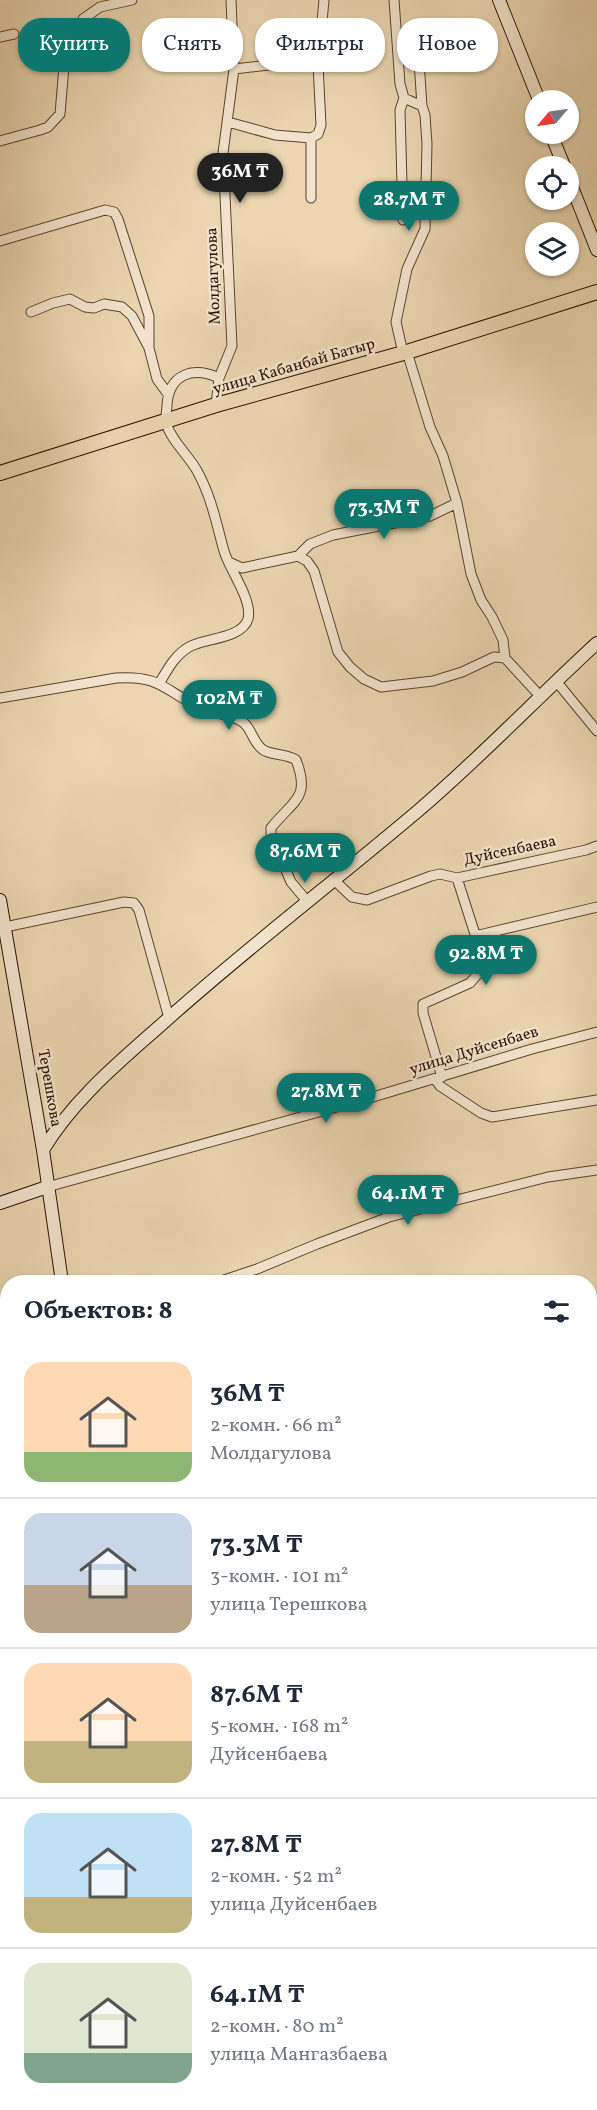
<!DOCTYPE html>
<html lang="ru">
<meta charset="utf-8">
<style>
body{margin:0;font-family:Vollkorn,serif;background:#f6f6f7;color:#1f2937;height:100vh;display:flex;flex-direction:column;font-size:22px;white-space:nowrap}
*{box-sizing:border-box;margin:0}
p{font-size:20px;color:#747a83}
.icon{flex:none;width:33px;height:33px;fill:none;stroke:currentColor;stroke-width:2;stroke-linecap:round;stroke-linejoin:round}
.map{position:relative;flex:1;overflow:hidden}
.details{position:absolute;left:0px;top:1275px;width:597px;height:836px;display:flex;flex-direction:column;background:#fff;border-radius:24px 24px 0 0;box-shadow:0 2px 4px #0004}
.details>*{flex:none}
.hud{position:absolute;left:18px;top:18px;width:561px;height:54px;display:flex;gap:12px}
.needle{width:39px;rotate:241deg}
.controls{position:absolute;left:525px;top:90px;display:grid;gap:12px}
.controls a{display:grid;place-items:center;width:54px;height:54px;border-radius:50%;background:#fff;box-shadow:0 2px 4px #0004;font-size:30px}
.price{position:absolute;translate:-50% -51px;padding:0 14px;border-radius:21px;background:#0f766e;color:#fff;font-size:20px;line-height:39px;filter:drop-shadow(0 2px 3px #0008)}
.price::after{content:'';position:absolute;left:50%;top:36px;width:18px;height:14px;margin-left:-9px;background:inherit;clip-path:polygon(0 0,100% 0,50% 100%)}
.price.selected{background:#222;color:#fff}
ul{padding:0;list-style:none}
li{display:flex;align-items:center;gap:18px;height:150px;padding:0 24px}
li+li{border-top:2px solid #e0e1e3}
li span{display:grid;place-items:center;flex:none;width:168px;height:120px;border-radius:18px;color:#555}
li>.icon{margin-inline-start:auto}
span .icon{width:72px;height:72px;fill:#fffc;stroke-width:1}
li b{font-size:26px}
h2{display:flex;justify-content:space-between;align-items:center;height:72px;padding:0 24px;font-size:26px}
.chip{padding:0 21px;border-radius:24px;background:#fff;box-shadow:0 2px 4px #0004;font-size:21px;line-height:54px}
.chip.selected{background:#0f766e;color:#fff}
.map>svg:first-child{display:block}
</style>
<div class="map">
<svg width="597" height="2110" viewBox="0 0 597 2110">
<rect width="100%" height="100%" fill="#ebd6b1"/>
<filter id="stains"><feTurbulence type="fractalNoise" baseFrequency=".00333" numOctaves="4"/><feColorMatrix values="0 0 0 0 .2 0 0 0 0 .09 0 0 0 0 .02 0 0 0 .5 -.17"/></filter>
<radialGradient id="worn" r=".72"><stop offset=".6" stop-color="#630" stop-opacity="0"/><stop offset="1" stop-color="#630" stop-opacity=".3"/></radialGradient>
<g fill="none" stroke-linecap="round" stroke-linejoin="round">
<defs>
<path id="street" d="M394,0l6,84 4,14 -4,12 3,110
M0,37l14,-3
M419,61l3,45
M234,69l43,-5h41
M228,122l47,13 36,3
M0,141l40,-11 8,-3 12,-13 4,-48 19,-47 17,-12 32,-7
M311,198v-60l7,-4 3,-9 -3,-61 6,-64
M0,241l105,-31 9,2 4,7 31,97v32
M31,312l22,-9 17,-4 15,8 9,1 10,-4 18,3 10,9 17,32 8,31 11,15
M407,352l23,75 13,29 14,47 14,71 10,26 11,17 11,23 2,18
M403,353l-7,-31 11,-53 18,-40 2,-85 -2,-29 -3,-9 -18,-8
M216,405l3,-27 13,-32 -9,-193 11,-84 -3,-69
M298,556l12,-12 23,-9 97,-19 27,-13
M229,562l13,6 56,-12 9,5 7,10 24,81 12,15 14,12 17,8 52,-6 29,-9 32,-15 11,1 35,38
M556,681l41,50
M160,682c8,-13 15,-27 29,-35 15,-9 53,-8 59,-28 5,-19 -19,-50 -24,-68 -8,-29 -13,-56 -28,-82 -9,-15 -25,-29 -30,-46 -1,-5 1,-13 1,-18 2,-31 26,-39 52,-27
M0,698l116,-20c46,-3 48,13 85,30 13,6 32,6 43,15 8,7 9,19 18,26 8,7 24,4 34,11 15,39 -3,40 -25,68v8l20,46 16,19
M333,879l19,18 15,3 64,-24 9,-2 17,4 129,-28 11,-4
M5,927l119,-25 10,1 5,7 30,108
M475,936l122,-29
M442,1077l-19,-64v-9l47,-21 13,-15 -1,-12 -25,-78
M435,1079l5,7 41,27 11,4 105,-17
M47,1187l326,-90 159,-48 65,-17
M218,1282l39,-13 60,-25 72,-27 159,-40 49,-7
M0,1363l8,-1
M0,1421h8
M590,1432l7,1
M590,1609l7,1
M0,1894l8,-4
M0,2043l8,2
M177,2103l20,7
M236,2110l1,-7"/>
<path id="secondary" d="M499,0l40,100
M551,134l13,32
M568,177l29,73
M0,900l43,250 19,132
M43,1150c30,-50 75,-87 118,-125 83,-75 172,-142 258,-215 62,-53 118,-112 178,-167
M0,1203l47,-16
M590,1600l7,-6"/>
<path id="primary" d="M0,473l216,-68 191,-53 190,-60"/>
</defs>
<!-- street casing -->
<use href="#street" stroke="#5c432f" stroke-width="11"/>
<!-- secondary casing -->
<use href="#secondary" stroke="#2d1204" stroke-width="14"/>
<!-- primary casing -->
<use href="#primary" stroke="#2d1204" stroke-width="16"/>
<!-- street -->
<use href="#street" stroke="#f2e4cc" stroke-width="9"/>
<!-- secondary -->
<use href="#secondary" stroke="#f2e4cc" stroke-width="12"/>
<!-- primary -->
<use href="#primary" stroke="#ebd6b1" stroke-width="14"/>
</g>
<g text-anchor="middle" dominant-baseline="central" stroke-width="5" stroke-linejoin="round" paint-order="stroke">
<!-- street labels -->
<g font-size="16" fill="#2d1204" stroke="#f2e4cc">
<text transform="translate(214 276) rotate(-92)">Молдагулова</text>
<text transform="translate(294 367) rotate(-16)">улица Кабанбай Батыр</text>
<text transform="translate(510 851) rotate(-12)">Дуйсенбаева</text>
<text transform="translate(474 1051) rotate(-17)">улица Дуйсенбаев</text>
<text transform="translate(49 1088) rotate(80)">Терешкова</text>
</g>
</g>
<rect width="100%" height="100%" filter="url(#stains)"/>
<rect width="100%" height="100%" fill="url(#worn)"/>
</svg>
<div class="controls">
<a><svg class="needle" viewBox="-14 -14 28 28"><path d="M0-13l5 13h-10z" fill="#e53935"/><path d="M0 13l5-13h-10z" fill="#747a83"/></svg></a>
<a><svg class="icon" aria-label="locate" viewBox="0 0 24 24"><circle cx="12" cy="12" r="6"/><path d="M12 2v4M12 18v4M2 12h4M18 12h4"/></svg></a>
<a><svg class="icon" aria-label="layers" viewBox="0 0 24 24"><path d="M12 4l9 5-9 5-9-5zM3 14l9 5 9-5"/></svg></a>
</div>
<b class="price selected" style="left:240px;top:204px">36M ₸</b>
<b class="price" style="left:409px;top:232px">28.7M ₸</b>
<b class="price" style="left:384px;top:540px">73.3M ₸</b>
<b class="price" style="left:229px;top:731px">102M ₸</b>
<b class="price" style="left:305px;top:884px">87.6M ₸</b>
<b class="price" style="left:486px;top:986px">92.8M ₸</b>
<b class="price" style="left:326px;top:1124px">27.8M ₸</b>
<b class="price" style="left:408px;top:1226px">64.1M ₸</b>
<div class="hud">
<a class="chip selected">Купить</a>
<a class="chip">Снять</a>
<a class="chip">Фильтры</a>
<a class="chip">Новое</a>
</div>
<section class="details">
<h2>Объектов: 8<svg class="icon" aria-label="filters" viewBox="0 0 24 24"><path d="M4 7h16M4 17h16"/><circle cx="9" cy="7" r="2"/><circle cx="15" cy="17" r="2"/></svg></h2>
<ul>
<li><span style="background:linear-gradient(#ffd9b3 75%,#8fb573 0)"><svg class="icon" aria-label="home" viewBox="0 0 24 24"><path d="M3 11l9-7 9 7M6 9v11h12V9"/></svg></span><div><b>36M ₸</b><p>2-комн. · 66 m²</p><p>Молдагулова</p></div></li>
<li><span style="background:linear-gradient(#c9d6e8 60%,#b9a48a 0)"><svg class="icon" aria-label="home" viewBox="0 0 24 24"><path d="M3 11l9-7 9 7M6 9v11h12V9"/></svg></span><div><b>73.3M ₸</b><p>3-комн. · 101 m²</p><p>улица Терешкова</p></div></li>
<li><span style="background:linear-gradient(#ffd9b3 65%,#c2b280 0)"><svg class="icon" aria-label="home" viewBox="0 0 24 24"><path d="M3 11l9-7 9 7M6 9v11h12V9"/></svg></span><div><b>87.6M ₸</b><p>5-комн. · 168 m²</p><p>Дуйсенбаева</p></div></li>
<li><span style="background:linear-gradient(#bfe0f5 70%,#c2b280 0)"><svg class="icon" aria-label="home" viewBox="0 0 24 24"><path d="M3 11l9-7 9 7M6 9v11h12V9"/></svg></span><div><b>27.8M ₸</b><p>2-комн. · 52 m²</p><p>улица Дуйсенбаев</p></div></li>
<li><span style="background:linear-gradient(#dfe7d0 75%,#7fa58c 0)"><svg class="icon" aria-label="home" viewBox="0 0 24 24"><path d="M3 11l9-7 9 7M6 9v11h12V9"/></svg></span><div><b>64.1M ₸</b><p>2-комн. · 80 m²</p><p>улица Мангазбаева</p></div></li>
</ul>
</section>
</div>
